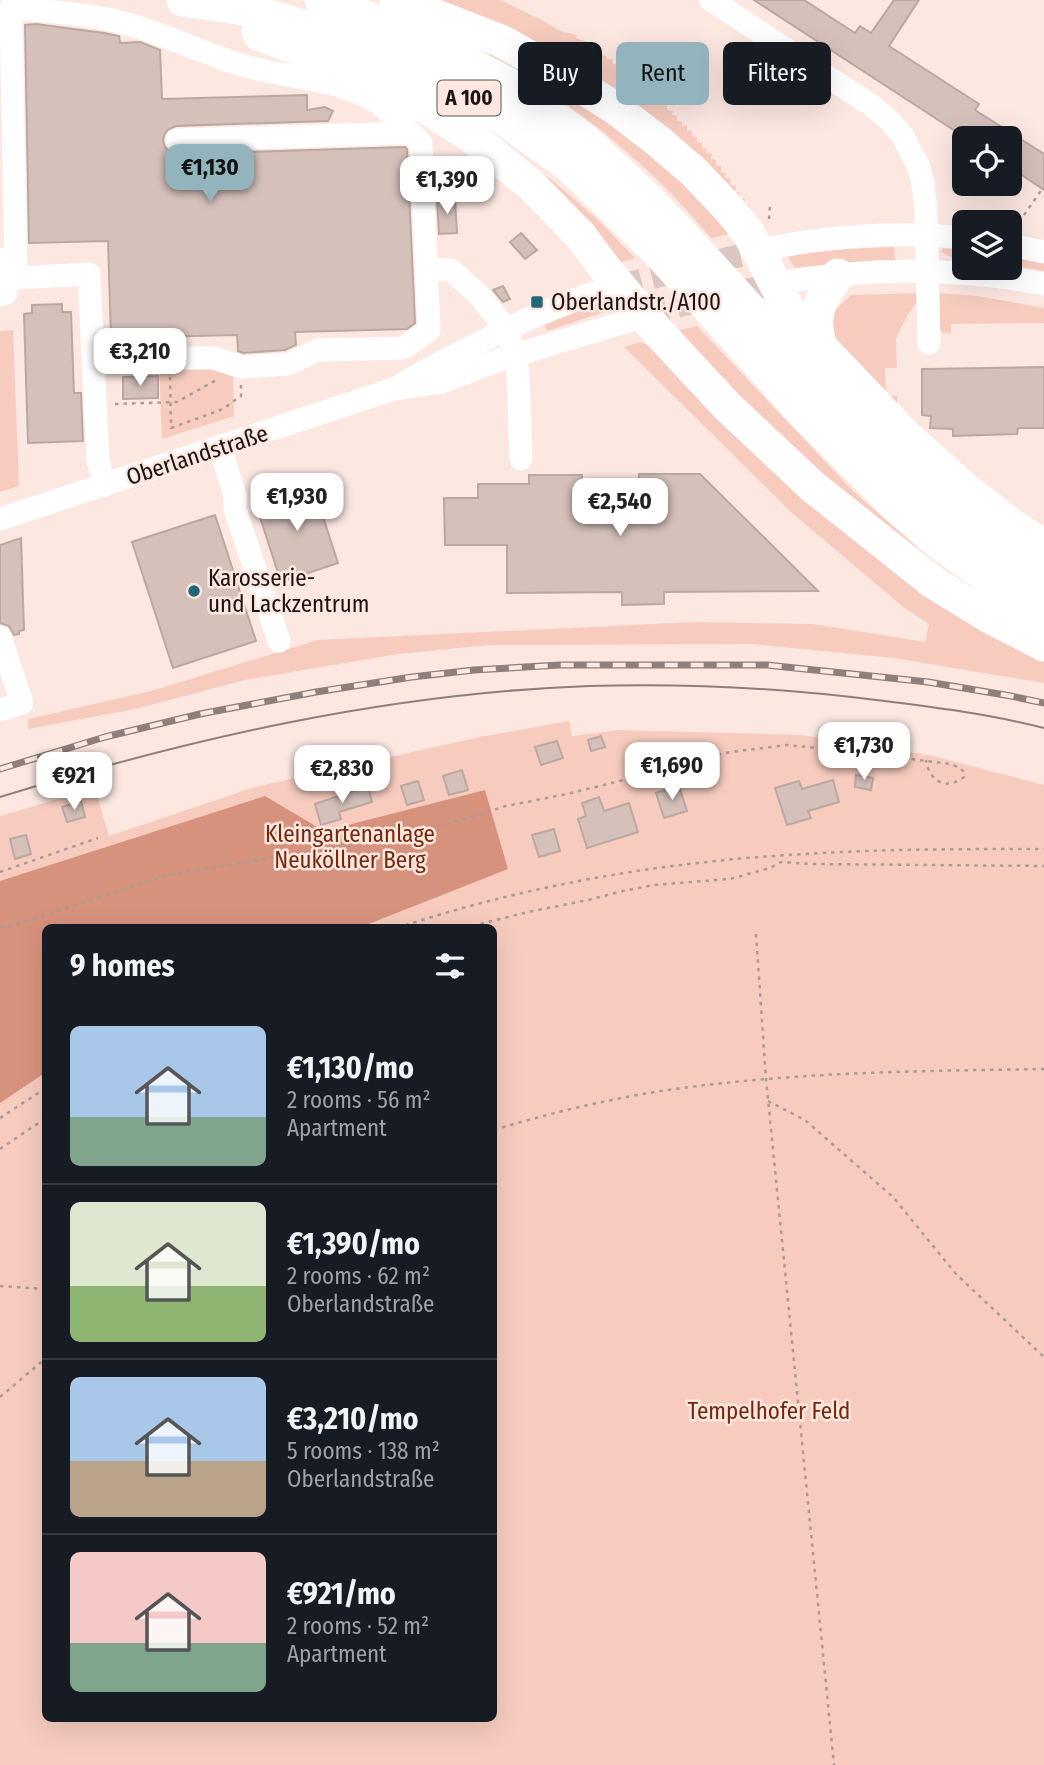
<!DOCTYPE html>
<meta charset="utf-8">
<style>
body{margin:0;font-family:"Fira Sans Condensed",sans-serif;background:#20242c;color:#f1f3f6;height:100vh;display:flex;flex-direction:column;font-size:26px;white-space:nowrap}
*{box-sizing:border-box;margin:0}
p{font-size:23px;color:#9ea1a6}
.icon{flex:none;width:38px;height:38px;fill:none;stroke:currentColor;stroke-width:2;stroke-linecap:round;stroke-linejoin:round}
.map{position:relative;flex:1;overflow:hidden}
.panel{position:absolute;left:42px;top:924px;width:455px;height:798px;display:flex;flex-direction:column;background:#171b24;border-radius:10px;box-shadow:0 7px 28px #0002}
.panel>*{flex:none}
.hud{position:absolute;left:518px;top:42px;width:420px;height:63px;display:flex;gap:14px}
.fabs{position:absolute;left:952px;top:126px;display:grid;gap:14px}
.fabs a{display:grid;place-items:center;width:70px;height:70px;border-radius:10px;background:#171b24;box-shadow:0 7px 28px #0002;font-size:35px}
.price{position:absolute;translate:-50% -60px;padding:0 16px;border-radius:14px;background:#fff;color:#222;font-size:23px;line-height:46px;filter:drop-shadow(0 2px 4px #0008)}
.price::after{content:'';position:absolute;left:50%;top:42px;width:21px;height:16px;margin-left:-10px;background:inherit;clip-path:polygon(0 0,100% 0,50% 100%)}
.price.current{background:#94b4bd;color:#111}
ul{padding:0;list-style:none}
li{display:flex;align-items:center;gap:21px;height:175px;padding:0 28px}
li+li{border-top:2px solid #363941}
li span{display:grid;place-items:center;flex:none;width:196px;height:140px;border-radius:10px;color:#555}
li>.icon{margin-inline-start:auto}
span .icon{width:84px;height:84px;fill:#fffc;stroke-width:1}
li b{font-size:30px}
h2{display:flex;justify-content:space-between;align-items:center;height:84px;padding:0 28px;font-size:30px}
.chip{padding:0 24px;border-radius:10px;background:#171b24;box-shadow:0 7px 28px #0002;font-size:24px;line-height:63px}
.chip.current{background:#94b4bd;color:#111}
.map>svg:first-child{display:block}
</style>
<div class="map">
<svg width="1044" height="1765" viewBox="0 0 1044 1765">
<rect width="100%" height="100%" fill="#fce7e1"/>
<!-- green -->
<path fill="#f7ccbf" d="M413,0h87l40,19 24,14 1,-1 12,3 -1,3 11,4v2l5,1v3l5,1v2l5,1v3l5,1v3h6l-1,4 10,4v4l5,1v3l5,1v3l5,1v3l5,1v3l5,1v4l5,1v3l5,1v4l6,1 -1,3 5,1v4l6,1 -1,4 5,1v5l5,1v4h5v4l5,1v5l5,1v5l5,1v5l5,1 -1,4 6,1 -1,5 5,1v6h5v6l5,1 -1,5 6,1 -1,6 6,1 -1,6 5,1 -1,5 6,1 -1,5 6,2 -1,5 5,1 -1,6 6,1 -1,8 -33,-35z
M450,33l126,59 163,140 -28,6c-45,-55 -101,-104 -159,-144 -33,-23 -67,-42 -102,-61z
M514,151l40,31 41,35 40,41 -23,7z
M894,247l1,13 -2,1 -59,3 -39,4 -8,-13 56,-6z
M943,248l21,2v9l-13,-2 -10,-5z
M1010,256l34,7v8l-34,-6z
M923,293l-16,23 -11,22 1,30h-12l1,28h11v18l-64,-72 -7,-23 25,-24z
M938,293l40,3 66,12v15l-93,1v10l-9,-2 -3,-3z
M601,302l9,8 -63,21 -2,-6z
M697,326l156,165 84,74 -44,-24 -222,-209z
M13,330l6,156 -19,6v-161z
M640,342l22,8 382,302v31l-150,-25 -142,-14 -263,1 -91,9 -153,26 -110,29 -107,20v-10l123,-28 167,-51 377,-18 118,2 112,18 4,-18 -27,-18 -111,-94 -167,-165z
M199,362l34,10 1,44 -72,23 -3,-73z
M569,721l3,15 47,-6 182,5 132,21 111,29v980h-1044v-662l45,-30 1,645h448v-790h-448l-46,63v-175l95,-28 14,48 146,-49 225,-50z"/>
<!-- forest -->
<path fill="#d7927d" d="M485,790l23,79 -147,58 -315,1 -1,145 -45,30v-222l265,-85 59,35z"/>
<!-- building -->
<path fill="#d5c0ba" stroke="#bca8a2" stroke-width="2" d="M754,0h50l51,33 5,-7 11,7 23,-33h25l-30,46 90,58 -4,6 69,44v36l-34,-23v-29h-44z
M36,24l68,9 15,3 1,7 20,-1 20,8 2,49 145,-4v15l18,-3 8,4 -5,10 -152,5 -7,3 -4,4 -2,7 2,7 6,6 6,1 228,-7 2,2 8,174 -8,6 -112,3 1,13 -11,5 -42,3 -5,-2 -1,-16 -126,3 -3,-97 -79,2 -4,-218z
M455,199l2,34 -18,1 -2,-34z
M521,233l16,17 -12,9 -15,-17z
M503,286l7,13 -7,3 -10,-12z
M62,304v8h9l3,81h7l2,48 -55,2 -4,-129 8,-1v-8z
M1044,367v61h-26l-1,6 -64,2v-7l-23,-1 1,-12 -9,-1v-46z
M158,376v22l-35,1v-22z
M639,474h61l118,117 -154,1v12l-42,1v-13l-115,1v-48h-62l-1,-47h34v-14h51v-9h53v8h57z
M312,483l26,80 -57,19 -26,-80z
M215,515l41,126 -83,27 -41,-126z
M21,538l3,92 -5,1v3l-5,1 -5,-9 -9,-3v-78z
M601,736l4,11 -14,4 -3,-11z
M557,741l6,17 -22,7 -6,-18z
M462,770l6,20 -19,5 -6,-19z
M856,775l17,3 -2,12 -16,-3z
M833,780l6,22 -31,9 3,7 -24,7 -12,-37 24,-7 3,8z
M418,781l6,19 -17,5 -6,-19z
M368,786l4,16 -33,10 2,7 -20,6 -6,-21z
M679,786l8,25 -23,7 -8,-25z
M599,797l5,14 25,-8 9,29 -51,16 -9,-29 8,-3 -4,-13z
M81,801l4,16 -18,5 -5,-15z
M554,829l6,22 -21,6 -7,-22z
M26,835l5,19 -16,5 -5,-20z"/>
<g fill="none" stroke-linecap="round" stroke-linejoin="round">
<!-- minor-tunnel -->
<path stroke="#dac7c2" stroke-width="23" stroke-dasharray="23 11" stroke-linecap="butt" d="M619,286l139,-35
M645,316l24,-8 105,-24"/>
<!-- path -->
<path stroke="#ab9b96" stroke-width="2.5" stroke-dasharray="3.5 5" stroke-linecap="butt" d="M1024,215l16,-23 4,2
M769,219l1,-14
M170,377l1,51 52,-19 18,-13v-12
M115,404l62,-2 41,-23
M0,872l98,-34
M0,927l14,-2 154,-50 213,-35 78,-19 47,-15 61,-12 57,-14 67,-20 40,-8 56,-7 69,7 94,12 10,4 4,4v5c-18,14 -35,4 -38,-17
M397,928c127,-42 259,-65 392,-73 85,-6 170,-6 255,-6
M464,928l64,-16 60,-12 35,-9 31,-6 76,-6 40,-11 11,-6 32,2 231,2
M756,934l10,145 68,686
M768,1101l37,19 88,77 63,77 88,83
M0,1118l46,-30
M494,1130c52,-16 106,-29 161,-38 128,-20 259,-21 389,-23
M0,1149l46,-31
M0,1286l46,3
M0,1397l46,-39"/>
<!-- minor -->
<path stroke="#fff" stroke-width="23" d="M711,0l160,105 18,15 13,15 16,30 5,18 3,28 3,132
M177,140l232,-7
M1010,245l34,7
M758,251c63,-15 142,-20 206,-13
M426,269l25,1 28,25 27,34 10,26 2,19 3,85
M774,284c90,-17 180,-17 270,0
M0,295l6,-2 -1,-34
M94,361l50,-3h70l27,9 48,-3 29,-14 86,-2 25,-18 -8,-187c-13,-12 -29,-31 -43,-40 -34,-23 -89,-25 -129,-36 -38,-10 -73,-28 -111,-40 -41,-13 -85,-15 -127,-19l5,270 73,-4 9,187 7,24
M402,384c30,-18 60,-33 91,-48 41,-21 82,-39 126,-50
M220,447l15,48v14l44,132
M0,519l394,-130 48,-7 60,-23 143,-43
M0,637l22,66 -22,7"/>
<!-- highway -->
<path stroke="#fff" stroke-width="33" d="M183,0l60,9 99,28 66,28 90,50 70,50 89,86 149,165 87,87 47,41 66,46 38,24
M321,0l90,34 96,49 78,57 63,59 42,44 177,195 83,75 58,44 36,24
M396,0l105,41 68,38 46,29 43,33 36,31 35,37 19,23 41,78 32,37 83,87 64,57 44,34 32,21
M258,32l1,2 106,41 39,19 67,42 60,49 49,50 27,36 53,63 67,72 85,80 122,97 54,33 56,29
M821,347c-10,-33 -2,-45 17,-72"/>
<!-- tram -->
<path stroke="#8e7f7b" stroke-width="2" d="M0,797c191,-59 389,-104 589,-111 96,-3 192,2 287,14 56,7 113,14 168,28"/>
<defs>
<path id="rail" d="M0,769l105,-32 95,-23 116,-22 96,-15 62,-7 86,-5h207l161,17 83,14 33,7"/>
</defs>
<!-- rail casing -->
<use href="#rail" stroke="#8e7f7b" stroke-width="7"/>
<!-- rail -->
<use href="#rail" stroke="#fce7e1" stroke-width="4.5" stroke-dasharray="13" stroke-linecap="butt"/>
</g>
<!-- markers -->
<g fill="#226778" stroke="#fce7e1" stroke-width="2.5">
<rect x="530" y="295" width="14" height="14" rx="3.5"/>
<circle cx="194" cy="591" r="7"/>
</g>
<g text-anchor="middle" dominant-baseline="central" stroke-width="5" stroke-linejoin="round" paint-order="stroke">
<!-- shield labels -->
<rect fill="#fce7e1" stroke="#5e534f" stroke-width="2" x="437.5" y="80.5" width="63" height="35" rx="5"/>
<g font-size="21" font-weight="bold" fill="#1a1310">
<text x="469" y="98">A 100</text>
</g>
<!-- poi labels -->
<g font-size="23" fill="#1a1310" stroke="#fce7e1" text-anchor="start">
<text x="551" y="302">Oberlandstr./A100</text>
<text x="208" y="578">Karosserie-<tspan x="208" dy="26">und Lackzentrum</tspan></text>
</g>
<!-- street labels -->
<g font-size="23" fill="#1a1310" stroke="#fce7e1">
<text transform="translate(197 455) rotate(-18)">Oberlandstraße</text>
</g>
<!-- park labels -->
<g font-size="23" fill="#78270a" stroke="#fce7e1">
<text x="350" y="834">Kleingartenanlage<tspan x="350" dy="26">Neuköllner Berg</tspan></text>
<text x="769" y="1411">Tempelhofer Feld</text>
</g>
</g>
</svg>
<div class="fabs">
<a><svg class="icon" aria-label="locate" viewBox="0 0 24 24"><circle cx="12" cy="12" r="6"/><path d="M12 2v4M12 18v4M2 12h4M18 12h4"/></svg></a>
<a><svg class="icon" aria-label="layers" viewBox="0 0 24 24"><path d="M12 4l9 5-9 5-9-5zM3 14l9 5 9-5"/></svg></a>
</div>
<b class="price current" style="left:210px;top:204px">€1,130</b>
<b class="price" style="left:447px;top:216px">€1,390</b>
<b class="price" style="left:140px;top:388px">€3,210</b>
<b class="price" style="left:297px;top:533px">€1,930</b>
<b class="price" style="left:620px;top:538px">€2,540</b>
<b class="price" style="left:864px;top:782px">€1,730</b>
<b class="price" style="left:672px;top:802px">€1,690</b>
<b class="price" style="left:342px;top:805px">€2,830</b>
<b class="price" style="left:74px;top:812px">€921</b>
<div class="hud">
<a class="chip">Buy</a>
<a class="chip current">Rent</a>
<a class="chip">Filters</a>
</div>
<section class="panel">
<h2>9 homes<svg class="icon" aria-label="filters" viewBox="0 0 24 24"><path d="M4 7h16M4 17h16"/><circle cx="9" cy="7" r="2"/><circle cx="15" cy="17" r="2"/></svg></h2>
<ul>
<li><span style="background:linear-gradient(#a9c7e8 65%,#7fa58c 0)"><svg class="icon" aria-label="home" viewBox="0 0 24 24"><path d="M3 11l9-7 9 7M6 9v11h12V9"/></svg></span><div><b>€1,130/mo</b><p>2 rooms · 56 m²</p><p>Apartment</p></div></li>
<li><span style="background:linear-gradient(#dfe7d0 60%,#8fb573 0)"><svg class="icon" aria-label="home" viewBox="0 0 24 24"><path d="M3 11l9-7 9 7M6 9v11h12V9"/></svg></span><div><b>€1,390/mo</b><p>2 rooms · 62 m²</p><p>Oberlandstraße</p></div></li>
<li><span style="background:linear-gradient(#a9c7e8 60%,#b9a48a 0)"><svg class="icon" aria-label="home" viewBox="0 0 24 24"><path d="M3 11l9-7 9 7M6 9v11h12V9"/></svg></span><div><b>€3,210/mo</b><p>5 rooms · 138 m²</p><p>Oberlandstraße</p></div></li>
<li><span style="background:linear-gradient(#f6c9c9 65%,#7fa58c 0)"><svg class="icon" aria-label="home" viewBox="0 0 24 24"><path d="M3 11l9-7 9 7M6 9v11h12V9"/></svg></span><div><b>€921/mo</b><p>2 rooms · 52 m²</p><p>Apartment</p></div></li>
</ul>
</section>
</div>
